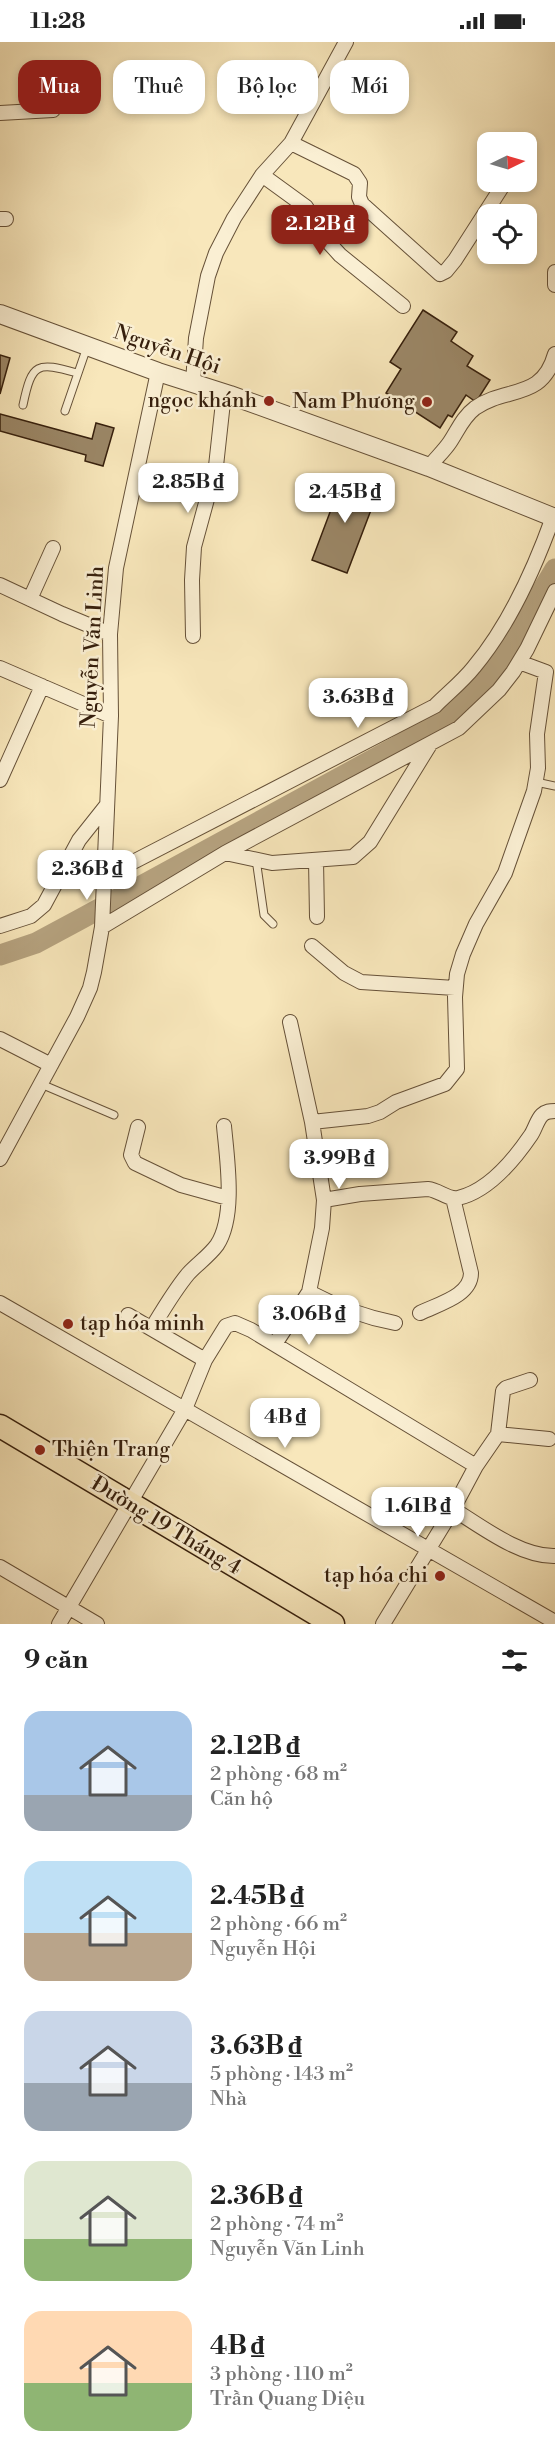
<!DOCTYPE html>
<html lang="vi">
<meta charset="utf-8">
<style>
body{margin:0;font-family:"Libre Bodoni",serif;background:#f6f6f6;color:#222;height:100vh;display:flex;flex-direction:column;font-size:22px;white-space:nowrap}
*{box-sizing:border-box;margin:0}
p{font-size:20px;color:#767676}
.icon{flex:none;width:33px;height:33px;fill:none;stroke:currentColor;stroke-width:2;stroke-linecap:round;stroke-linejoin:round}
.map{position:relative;height:1582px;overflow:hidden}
.side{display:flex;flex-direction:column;background:#fff;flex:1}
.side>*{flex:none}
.guide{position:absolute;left:18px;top:18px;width:519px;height:54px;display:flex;gap:12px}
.needle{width:39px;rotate:85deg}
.fabs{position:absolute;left:477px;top:90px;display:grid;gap:12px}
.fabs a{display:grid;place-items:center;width:60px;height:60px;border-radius:12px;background:#fff;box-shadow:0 3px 9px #0003;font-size:30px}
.price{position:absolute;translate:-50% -51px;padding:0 14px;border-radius:12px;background:#fff;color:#222;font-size:20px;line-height:39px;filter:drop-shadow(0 2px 3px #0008)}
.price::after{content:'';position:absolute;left:50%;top:36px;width:18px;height:14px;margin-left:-9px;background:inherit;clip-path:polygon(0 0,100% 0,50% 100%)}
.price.selected{background:#8f2418;color:#fff}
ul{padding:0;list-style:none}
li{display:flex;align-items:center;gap:18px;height:150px;padding:0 24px}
li span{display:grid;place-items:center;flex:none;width:168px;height:120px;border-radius:18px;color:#555}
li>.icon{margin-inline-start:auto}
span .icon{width:72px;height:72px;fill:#fffc;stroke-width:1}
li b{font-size:26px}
h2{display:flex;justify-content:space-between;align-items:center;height:72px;padding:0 24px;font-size:26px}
.pill{padding:0 21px;border-radius:18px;background:#fff;box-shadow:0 3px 9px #0003;font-size:21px;line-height:54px}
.pill.selected{background:#8f2418;color:#fff}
.status{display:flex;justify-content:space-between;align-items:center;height:42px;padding:0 30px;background:#fff;direction:ltr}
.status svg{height:16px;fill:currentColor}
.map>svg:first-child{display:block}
</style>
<div class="status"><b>11:28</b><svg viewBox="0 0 49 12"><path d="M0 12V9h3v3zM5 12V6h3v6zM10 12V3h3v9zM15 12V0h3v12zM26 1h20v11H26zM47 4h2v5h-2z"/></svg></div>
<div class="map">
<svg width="555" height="1582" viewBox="0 0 555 1582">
<rect width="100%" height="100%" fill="#f8e7bb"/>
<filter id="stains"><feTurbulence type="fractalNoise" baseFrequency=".00333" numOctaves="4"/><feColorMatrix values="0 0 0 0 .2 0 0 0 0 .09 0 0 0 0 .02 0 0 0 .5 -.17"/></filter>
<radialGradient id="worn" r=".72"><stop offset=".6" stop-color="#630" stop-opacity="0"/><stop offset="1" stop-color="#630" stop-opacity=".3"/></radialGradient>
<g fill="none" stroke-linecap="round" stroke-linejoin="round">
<!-- river -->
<path stroke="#b6a380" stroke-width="21" d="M0,913l36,-12 41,-22 319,-174 60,-38 21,-20 27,-34 51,-86"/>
</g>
<!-- building -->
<path fill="#9b8767" stroke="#361f0c" stroke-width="1.5" d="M423,268l34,22 -6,9 22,15 -6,10 23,14 -14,22 -10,-7 -14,22 -4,-2 -8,13 -54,-35 15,-24 -11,-7z
M0,313l10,3 -10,36z
M0,372l92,25 4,-16 18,5 -11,38 -18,-5 1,-6 -86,-24z
M344,433l35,14 -32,84 -35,-13z"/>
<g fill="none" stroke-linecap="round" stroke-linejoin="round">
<defs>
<path id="service" d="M23,363c9,-43 14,-43 54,-32
M65,369l22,-64
M536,740l19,4
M256,817l8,56 9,9
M41,1042l73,31"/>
<path id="minor" d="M0,71l53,-3
M291,101l63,31 6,9 -1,14 3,7 78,70 6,-3 9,-11 50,-78
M262,133l44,32 24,37 10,11 63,51
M0,177h6
M555,230v13
M193,341l3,-45 12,-62 8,-23 18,-35 28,-43 29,-32 55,-101
M429,425c7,-9 15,-16 21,-25 8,-12 13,-25 25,-34 31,-22 67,-7 80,-54
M0,543l62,29 48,20
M30,557l23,-51
M193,594l-1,-56 2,-33 22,-81 8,-73
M0,626l111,48
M0,738l42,-94
M225,811l47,10 81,-6 17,-15 59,-96
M316,818l1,57
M104,835l331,-171c13,-13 28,-25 39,-39 36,-43 60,-97 79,-150
M0,884l31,-10 13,-11 35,-65 27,-34
M102,885l123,-74 234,-125 40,-38 14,-18 14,-23 28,-58
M312,904l32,27 17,9 94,6
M0,997l51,26
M312,1080l56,-6 12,-4 16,-10 49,-18 12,-15 -2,-72 2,-23 6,-20 13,-30 29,-51 29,-82 4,-23 -1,-34 9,-62 -27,-10
M138,1085l-7,28 4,8 46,22 47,13
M0,1117l77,-142 13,-29 4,-16 8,-45 9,-211 -1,-82 6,-66 42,-196
M324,1158l36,-6 68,-5c11,1 20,11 30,9 31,-7 56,-38 73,-63 4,-6 6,-15 11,-20 4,-4 8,-4 13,-4
M309,1250c28,15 55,25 86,31
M0,1261l555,319
M420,1271c18,-9 51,-17 51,-40l-18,-75
M128,1273l77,45
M152,1286c11,-18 22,-37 36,-54 9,-10 21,-18 29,-29 19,-29 10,-86 7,-119
M275,1302l34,-52 13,-64 2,-28 -12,-78 -22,-100
M498,1392l5,-43 3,-3 24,-8
M453,1467c29,18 68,48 102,47
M0,1525l97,57
M59,1582l126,-215 20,-49 21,-34 9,-3 16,7 225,136
M383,1582l70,-115 23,-43 22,-32 51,5"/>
<path id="tertiary" d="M0,272l158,58 72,23 199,72 126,51"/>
<path id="primary" d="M0,1384l333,198"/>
</defs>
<!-- service casing -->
<use href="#service" stroke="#665138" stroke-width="9"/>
<!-- minor casing -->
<use href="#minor" stroke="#665138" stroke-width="16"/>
<!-- tertiary casing -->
<use href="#tertiary" stroke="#665138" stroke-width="20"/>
<!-- primary casing -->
<use href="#primary" stroke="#361f0c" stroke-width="25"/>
<!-- service -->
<use href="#service" stroke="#faefd3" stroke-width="7"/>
<!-- minor -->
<use href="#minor" stroke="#faefd3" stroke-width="14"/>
<!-- tertiary -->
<use href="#tertiary" stroke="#faefd3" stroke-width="18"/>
<!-- primary -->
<use href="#primary" stroke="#f8e7bb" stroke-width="22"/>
</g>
<!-- markers -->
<g fill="#8f2418" stroke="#faefd3" stroke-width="2">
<circle cx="269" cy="359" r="6"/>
<circle cx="427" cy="360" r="6"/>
<circle cx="68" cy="1282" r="6"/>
<circle cx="40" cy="1408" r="6"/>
<circle cx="440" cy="1534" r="6"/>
</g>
<g text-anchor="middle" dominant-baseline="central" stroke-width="5" stroke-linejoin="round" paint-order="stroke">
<!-- street labels -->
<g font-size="21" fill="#361f0c" stroke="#faefd3">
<text transform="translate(167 308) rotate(19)">Nguyễn Hội</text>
<text transform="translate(93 605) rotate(-87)">Nguyễn Văn Linh</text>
<text transform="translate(166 1484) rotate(31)">Đường 19 Tháng 4</text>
</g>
<!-- poi labels -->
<g font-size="21" fill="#361f0c" stroke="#faefd3" text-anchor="end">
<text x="257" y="359">ngọc khánh</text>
<text x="415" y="360">Nam Phương</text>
<text x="80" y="1282" text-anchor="start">tạp hóa minh</text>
<text x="52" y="1408" text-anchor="start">Thiện Trang</text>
<text x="428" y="1534">tạp hóa chi</text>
</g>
</g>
<rect width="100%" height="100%" filter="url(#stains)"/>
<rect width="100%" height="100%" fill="url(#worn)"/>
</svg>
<div class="fabs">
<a><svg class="needle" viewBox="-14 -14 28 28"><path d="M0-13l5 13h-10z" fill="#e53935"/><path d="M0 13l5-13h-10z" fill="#767676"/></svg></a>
<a><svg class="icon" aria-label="locate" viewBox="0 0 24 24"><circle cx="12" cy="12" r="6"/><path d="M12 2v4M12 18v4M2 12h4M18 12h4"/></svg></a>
</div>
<b class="price selected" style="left:320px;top:214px">2.12B ₫</b>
<b class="price" style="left:188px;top:472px">2.85B ₫</b>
<b class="price" style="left:345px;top:482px">2.45B ₫</b>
<b class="price" style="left:358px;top:687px">3.63B ₫</b>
<b class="price" style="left:87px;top:859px">2.36B ₫</b>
<b class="price" style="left:339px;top:1148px">3.99B ₫</b>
<b class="price" style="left:309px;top:1304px">3.06B ₫</b>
<b class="price" style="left:285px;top:1407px">4B ₫</b>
<b class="price" style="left:418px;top:1496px">1.61B ₫</b>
<div class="guide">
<a class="pill selected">Mua</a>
<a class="pill">Thuê</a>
<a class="pill">Bộ lọc</a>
<a class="pill">Mới</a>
</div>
</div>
<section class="side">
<h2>9 căn<svg class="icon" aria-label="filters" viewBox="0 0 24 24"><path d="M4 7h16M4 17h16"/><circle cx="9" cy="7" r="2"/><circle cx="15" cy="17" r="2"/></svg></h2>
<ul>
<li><span style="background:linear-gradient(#a9c7e8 70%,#9aa5b1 0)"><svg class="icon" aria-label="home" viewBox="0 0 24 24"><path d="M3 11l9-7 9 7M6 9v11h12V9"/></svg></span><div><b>2.12B ₫</b><p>2 phòng · 68 m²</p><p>Căn hộ</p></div></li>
<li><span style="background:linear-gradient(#bfe0f5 60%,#b9a48a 0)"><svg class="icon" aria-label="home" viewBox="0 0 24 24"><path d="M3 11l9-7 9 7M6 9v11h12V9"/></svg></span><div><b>2.45B ₫</b><p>2 phòng · 66 m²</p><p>Nguyễn Hội</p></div></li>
<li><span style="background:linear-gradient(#c9d6e8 60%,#9aa5b1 0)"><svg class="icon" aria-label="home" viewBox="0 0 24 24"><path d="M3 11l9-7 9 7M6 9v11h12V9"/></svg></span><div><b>3.63B ₫</b><p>5 phòng · 143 m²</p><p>Nhà</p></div></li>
<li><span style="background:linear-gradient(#dfe7d0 65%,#8fb573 0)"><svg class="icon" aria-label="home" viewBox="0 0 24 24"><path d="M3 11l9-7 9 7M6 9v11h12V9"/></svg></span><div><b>2.36B ₫</b><p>2 phòng · 74 m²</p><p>Nguyễn Văn Linh</p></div></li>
<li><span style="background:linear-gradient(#ffd9b3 60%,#8fb573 0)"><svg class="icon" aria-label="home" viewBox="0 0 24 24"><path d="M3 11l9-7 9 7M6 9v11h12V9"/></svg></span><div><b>4B ₫</b><p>3 phòng · 110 m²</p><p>Trần Quang Diệu</p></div></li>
</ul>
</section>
